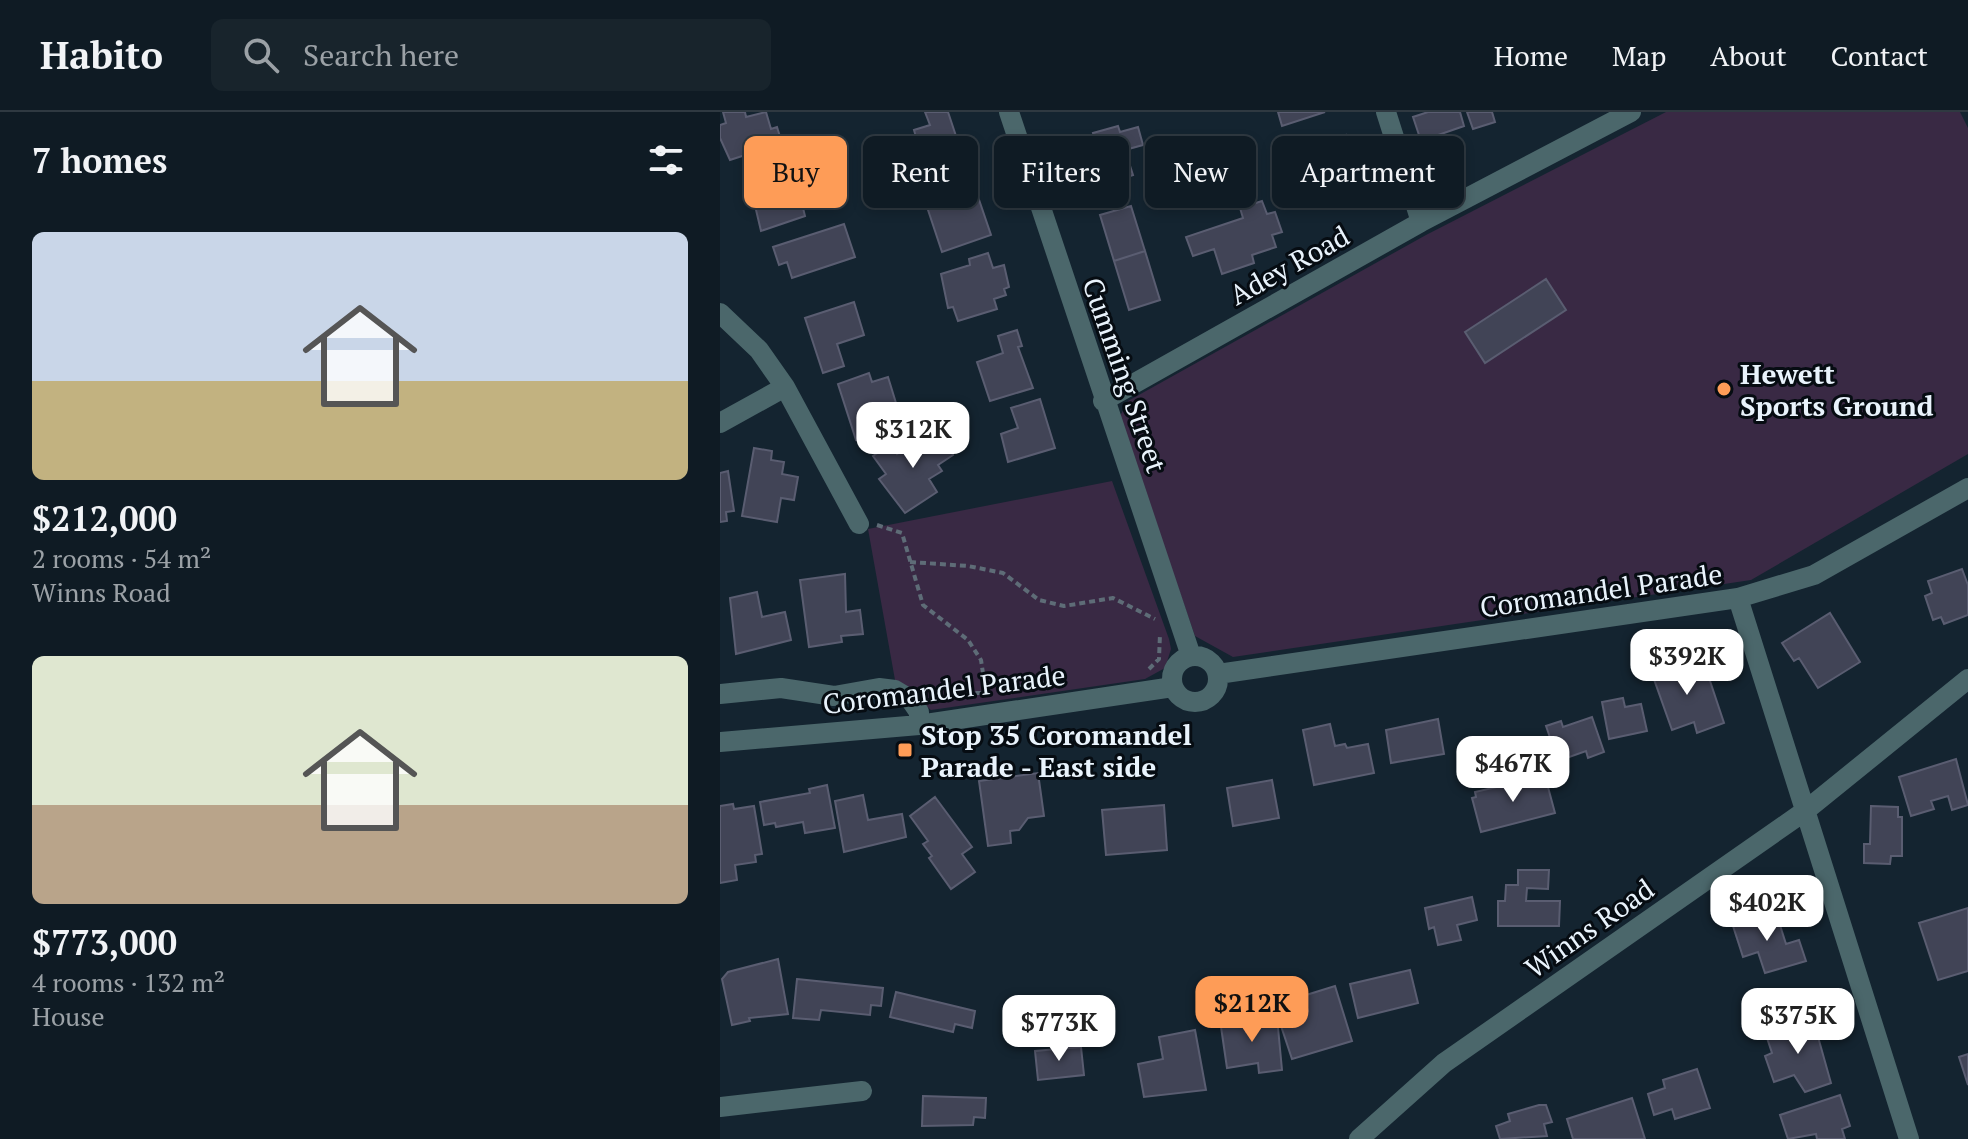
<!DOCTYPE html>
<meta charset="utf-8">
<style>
body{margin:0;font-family:"PT Serif",serif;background:#18242c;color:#f1f3f6;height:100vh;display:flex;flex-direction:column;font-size:30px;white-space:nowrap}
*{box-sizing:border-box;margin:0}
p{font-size:26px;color:#9ba1a6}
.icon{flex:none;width:44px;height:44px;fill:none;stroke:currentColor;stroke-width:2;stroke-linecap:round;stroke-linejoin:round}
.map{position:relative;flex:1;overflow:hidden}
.details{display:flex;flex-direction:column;background:#0f1b24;width:720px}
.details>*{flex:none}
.top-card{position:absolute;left:24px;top:24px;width:760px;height:72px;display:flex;gap:16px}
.price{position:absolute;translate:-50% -68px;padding:0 18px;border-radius:16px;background:#fff;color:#222;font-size:26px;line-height:52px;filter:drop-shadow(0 2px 4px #0008)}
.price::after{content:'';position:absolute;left:50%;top:48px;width:24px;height:18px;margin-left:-12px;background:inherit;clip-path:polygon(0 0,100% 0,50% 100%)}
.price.current{background:#fe9c57;color:#111}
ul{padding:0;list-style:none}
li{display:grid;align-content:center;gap:16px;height:424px;padding:0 32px}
li span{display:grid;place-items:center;height:248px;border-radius:12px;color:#555}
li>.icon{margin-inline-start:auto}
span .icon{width:144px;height:144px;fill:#fffc;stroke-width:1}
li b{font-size:34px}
h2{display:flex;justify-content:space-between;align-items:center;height:96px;padding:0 32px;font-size:34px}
.chip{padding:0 28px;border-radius:12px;background:#0f1b24;box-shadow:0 4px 12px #0003,0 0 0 2px #2f3941;font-size:28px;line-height:72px}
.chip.current{background:#fe9c57;color:#111}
header{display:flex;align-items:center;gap:48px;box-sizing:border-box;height:112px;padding:0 40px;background:#0f1b24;border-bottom:2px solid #2f3941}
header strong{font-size:38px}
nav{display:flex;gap:44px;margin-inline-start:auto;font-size:28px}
.search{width:560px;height:72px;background:#18242c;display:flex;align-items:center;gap:20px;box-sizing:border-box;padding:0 28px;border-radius:12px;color:#9ba1a6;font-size:30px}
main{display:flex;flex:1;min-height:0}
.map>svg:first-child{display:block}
</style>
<header>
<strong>Habito</strong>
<div class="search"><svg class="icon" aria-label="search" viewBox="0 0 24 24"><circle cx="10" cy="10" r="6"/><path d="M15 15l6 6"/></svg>Search here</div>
<nav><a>Home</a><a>Map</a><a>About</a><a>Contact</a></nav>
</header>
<main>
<section class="details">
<h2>7 homes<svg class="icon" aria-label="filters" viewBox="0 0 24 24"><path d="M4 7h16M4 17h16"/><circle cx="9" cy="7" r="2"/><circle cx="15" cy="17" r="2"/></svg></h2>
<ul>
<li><span style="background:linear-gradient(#c9d6e8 60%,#c2b280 0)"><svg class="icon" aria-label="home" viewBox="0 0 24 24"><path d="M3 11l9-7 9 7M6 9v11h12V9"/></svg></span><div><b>$212,000</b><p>2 rooms · 54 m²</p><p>Winns Road</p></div></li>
<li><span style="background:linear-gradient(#dfe7d0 60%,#b9a48a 0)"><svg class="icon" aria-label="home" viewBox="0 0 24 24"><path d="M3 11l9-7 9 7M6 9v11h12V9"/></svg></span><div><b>$773,000</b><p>4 rooms · 132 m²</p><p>House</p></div></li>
</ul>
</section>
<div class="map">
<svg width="1248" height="1027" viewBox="0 0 1248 1027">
<rect width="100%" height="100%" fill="#142430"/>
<!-- green -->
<path fill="#392944" d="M946,0h294l8,16v326l-217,126 -518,77 -38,-21 -76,-218 9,-17 298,-166z
M392,369l57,158 2,10 -6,19 -20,11 -214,31 -36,-30 -27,-151z"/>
<!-- building -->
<path fill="#414456" stroke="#5a5d71" stroke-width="2" d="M3,0h22l1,5 20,-5 5,17 6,-2 5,16 -52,17 -10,-22v-13l6,-2z
M205,0h23l19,57 -58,19 -9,-26 21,-7 -7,-25 16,-5z
M558,0h47l-43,14z
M708,0h32l4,14 -43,15 -8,-24z
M747,0h25l3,10 -22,7z
M398,14l2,6 18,-5 5,18 -18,5 8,25 -25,8 -15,-50z
M626,23l8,68 -39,4 -4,-29 12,-1 -5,-38z
M50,56l6,20 17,-6 2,6 15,-5 7,21 -14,4 2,8 -44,15 -13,-55z
M253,70l18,53 -49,17 -15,-45 28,-9 -2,-9z
M542,89l5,13 8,-2 7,20 -10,3 4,12 -24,8 2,8 -32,11 -8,-25 -21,7 -7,-19 57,-19 -3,-10z
M411,94l14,45 -31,10 -14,-46z
M124,112l11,33 -63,21 -5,-16 -8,3 -6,-18z
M425,139l15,49 -31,10 -15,-49z
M268,141l5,15 11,-3 5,22 -5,2 2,6 -12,4 3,10 -39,12 -5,-14 -5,1 -7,-34 29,-9 -1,-6z
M826,167l20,31 -81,53 -20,-31z
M134,190l10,33 -27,9 7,22 -21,7 -18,-55z
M297,218l5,16 -4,1 15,41 -43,13 -13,-39 26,-9 -5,-17z
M149,261l3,9 16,-5 12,39 6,-2 5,16 -40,13 -3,-7 -12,4 -18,-56z
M320,287l15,49 -47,14 -7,-28 17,-6 -7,-20z
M216,317l17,26 -15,10 4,6 -13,8 8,13 -32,21 -26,-34 7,-5 -13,-18 18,-12 6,10z
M34,336l18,3 -1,9 13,2 -2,12 16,3 -4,23 -13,-2 -4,24 -35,-6z
M8,359l6,40 -8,1 1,9 -7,1v-49z
M1242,457l6,16v30l-24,9 -3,-7 -8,3 -8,-24 7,-3 -4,-12z
M125,462l1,38 14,-2 3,24 -22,2 1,6 -33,5 -9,-67z
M37,480l5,25 23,-5 6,28 -55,14 -6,-56z
M1110,501l30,49 -42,26 -19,-30 -5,3 -12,-18z
M952,548l5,16 28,-10 19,57 -27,10 -3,-11 -22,8 -22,-62z
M903,586l2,9 16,-3 6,27 -38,8 -7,-37z
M872,605l12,35 -16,6 -2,-7 -28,10 -12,-35 15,-5 2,6z
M718,607l6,35 -53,9 -5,-33z
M610,612l5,22 10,-2 2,4 21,-4 6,29 -60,12 -11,-55z
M1236,647l12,46 -16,5 -4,-14 -17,5 3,8 -23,7 -12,-39z
M318,661l6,43 -16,2 -9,12 -9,1 1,12 -23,3 -9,-65z
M825,664l10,37 -74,19 -9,-34 4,-1 -1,-5z
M552,668l7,38 -46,8 -6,-38z
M107,673l8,43 -30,5 -2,-11 -27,5 -1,-4 -11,2 -4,-23 50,-9 -1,-4z
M143,683l5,25 34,-6 4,23 -62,15 -9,-51z
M215,685l37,50 -10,7 13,18 -24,17 -22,-31 3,-2 -9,-12 5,-3 -18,-25z
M13,692l1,5 20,-3 8,48 -7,1 1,7 -21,3 2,15 -17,3v-77z
M444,693l3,45 -61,5 -4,-45z
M1151,694l27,1v10h4v39h-11l-1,8 -26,-1v-19h6z
M798,758h31l-1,19 -21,-1 -1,13h34l-1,25h-61v-25h7l1,-16h12z
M752,785l5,23 -20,5 4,15 -23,5 -4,-18 -5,2 -4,-21z
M1248,796v63l-30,9 -19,-57z
M1043,801l3,9 12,-3 8,25 13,-4 7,21 -41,12 -7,-21 -15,5 -11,-34z
M58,847l10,55 -39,4 1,3 -18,4 -10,-46 6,-7z
M690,858l8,33 -60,15 -8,-34z
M77,867l86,9 -2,18 -10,-1 -1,10 -49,-5 -2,10 -26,-2z
M615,874l17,55 -60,18 -11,-33 6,-2 -2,-5 23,-8 -5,-15z
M176,880l79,19 -3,17 -17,-4 -2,8 -63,-15z
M524,904l2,16 7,-1 -2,-10 26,-4 5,53 -23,3 -1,-10 -31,5 -7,-48z
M1093,907l18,64 -26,9 -11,-17 -20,7 -9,-26 7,-3 -6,-18z
M475,918l11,60 -62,7 -6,-33 25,-5 -4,-22z
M361,935l3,28 -46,5 -3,-29z
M1248,942v31l-9,-28z
M977,957l13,39 -35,11 -3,-10 -18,6 -6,-21 17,-6 -2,-8z
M1120,983l10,31 -8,3 3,10h-28l-1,-5 -28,5 -8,-24z
M203,984l63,2 -1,20 -11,-1 -1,8 -51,1z
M912,986l13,41h-72l-6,-20z
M819,993h7l6,17 -8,2 3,12 -47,3 -4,-13 14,-5 -2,-7z"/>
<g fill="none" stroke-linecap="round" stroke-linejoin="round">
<!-- path -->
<path stroke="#5e6c77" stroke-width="4" stroke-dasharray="6 4" stroke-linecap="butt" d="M157,413l25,8 21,72 45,35 13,20 5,33h-55
M190,450l58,4 35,7 36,27 25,6 49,-8 42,21
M429,557l10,-10 1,-25
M279,578l59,-9"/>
<!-- minor -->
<path stroke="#4b676b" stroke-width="20" d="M289,0l182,544
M666,0l35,110
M0,201l39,37 26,37 74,137
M383,289l318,-179 210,-110
M0,311l65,-36
M1018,486l171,541
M452 567a23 23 0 1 1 46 0a23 23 0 1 1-46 0Z
M498,562l520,-76 76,-23 154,-87
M0,582l61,-6 53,8 45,-8 16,2 15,9 9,13v13
M0,630l199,-17 254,-38
M0,995l142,-16
M639,1027l85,-76 361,-252 163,-132"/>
</g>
<!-- markers -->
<g fill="#fe9c57" stroke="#060c12" stroke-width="3">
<circle cx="1004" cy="277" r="8"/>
<rect x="177" y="630" width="16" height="16" rx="4"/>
</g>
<g text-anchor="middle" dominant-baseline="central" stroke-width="6" stroke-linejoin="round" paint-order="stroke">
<!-- street labels -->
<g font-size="28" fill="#e9f3fc" stroke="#060c12">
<text transform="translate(569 153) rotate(-29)">Adey Road</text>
<text transform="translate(405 263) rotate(71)">Cumming Street</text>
<text transform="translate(881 478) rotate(-8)">Coromandel Parade</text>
<text transform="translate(224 577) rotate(-7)">Coromandel Parade</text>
<text transform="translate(869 816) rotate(-35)">Winns Road</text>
</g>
<!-- poi labels -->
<g font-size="28" font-weight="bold" fill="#e9f3fc" stroke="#060c12" text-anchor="start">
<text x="1020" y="261">Hewett<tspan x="1020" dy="32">Sports Ground</tspan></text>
<text x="201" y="622">Stop 35 Coromandel<tspan x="201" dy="32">Parade - East side</tspan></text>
</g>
</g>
</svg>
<b class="price" style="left:193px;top:358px">$312K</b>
<b class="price" style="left:967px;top:585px">$392K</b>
<b class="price" style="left:793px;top:692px">$467K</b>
<b class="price" style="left:1047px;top:831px">$402K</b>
<b class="price current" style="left:532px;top:932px">$212K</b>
<b class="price" style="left:1078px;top:944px">$375K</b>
<b class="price" style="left:339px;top:951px">$773K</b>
<div class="top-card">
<a class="chip current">Buy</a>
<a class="chip">Rent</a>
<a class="chip">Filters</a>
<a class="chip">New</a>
<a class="chip">Apartment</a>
</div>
</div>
</main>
